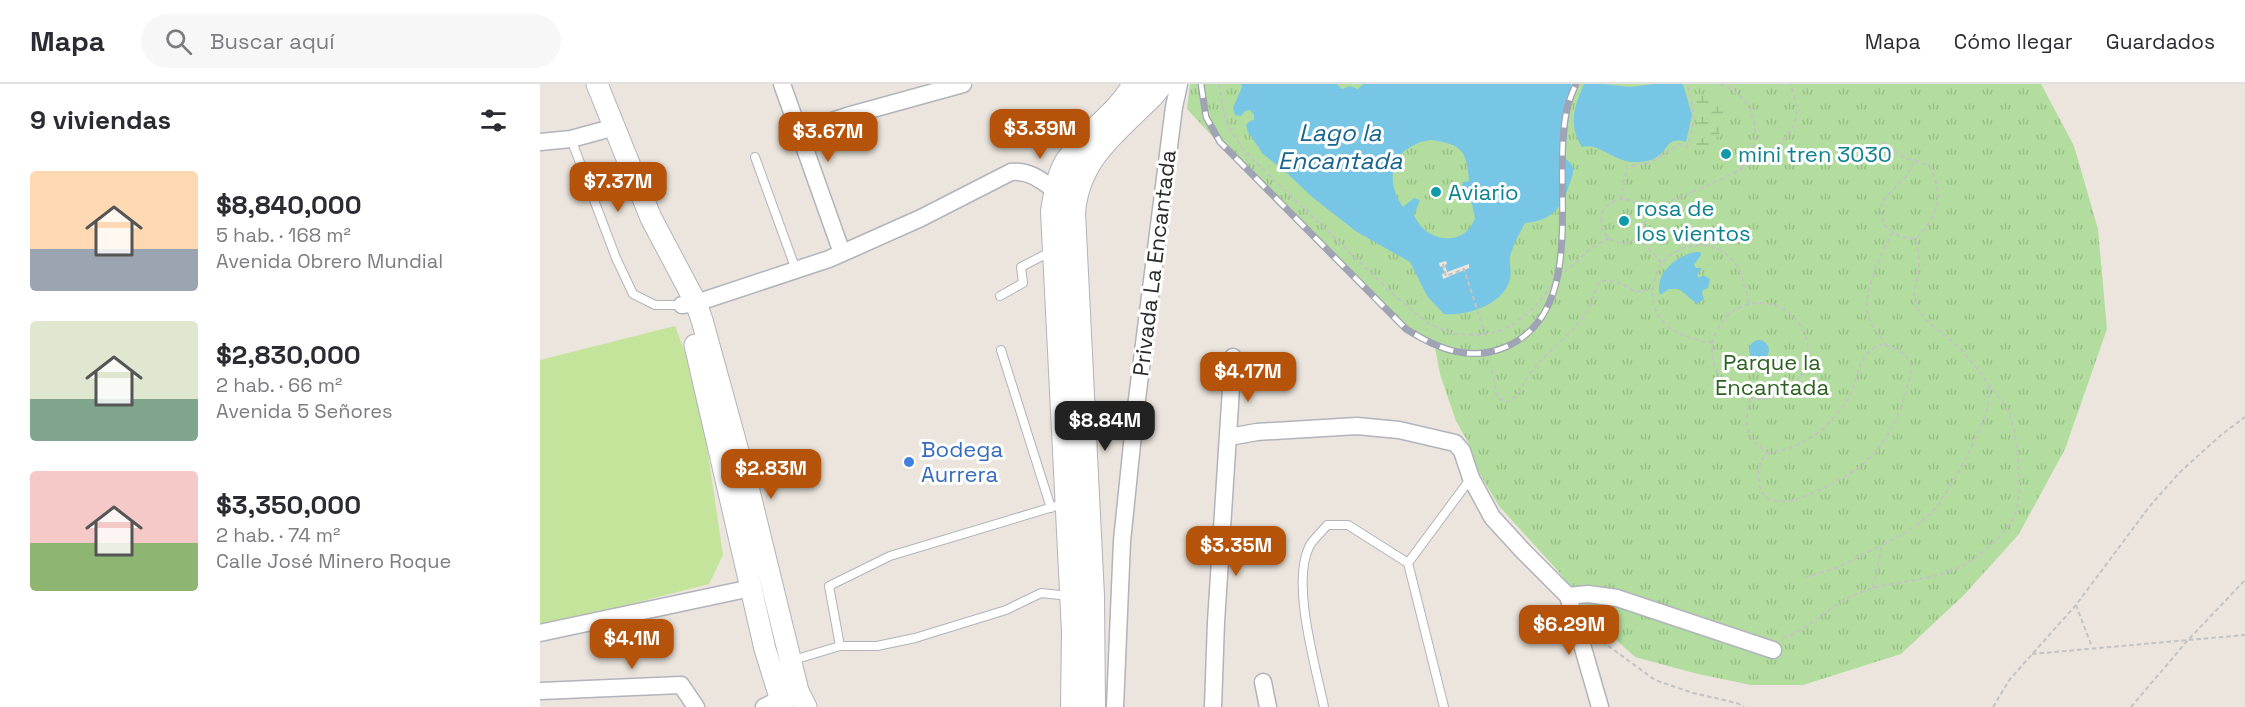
<!DOCTYPE html>
<html lang="es">
<meta charset="utf-8">
<style>
body{margin:0;font-family:"Space Grotesk",sans-serif;background:#f7f7f7;color:#2b2b33;height:100vh;display:flex;flex-direction:column;font-size:22px;white-space:nowrap}
*{box-sizing:border-box;margin:0}
p{font-size:20px;color:#7c7c81}
.icon{flex:none;width:33px;height:33px;fill:none;stroke:currentColor;stroke-width:2;stroke-linecap:round;stroke-linejoin:round}
.map{position:relative;flex:1;overflow:hidden}
.drawer{display:flex;flex-direction:column;background:#fff;width:540px}
.drawer>*{flex:none}
.price{position:absolute;translate:-50% -51px;padding:0 14px;border-radius:12px;background:#b45309;color:#fff;font-size:20px;line-height:39px;filter:drop-shadow(0 2px 3px #0008)}
.price::after{content:'';position:absolute;left:50%;top:36px;width:18px;height:14px;margin-left:-9px;background:inherit;clip-path:polygon(0 0,100% 0,50% 100%)}
.price.current{background:#222;color:#fff}
ul{padding:0;list-style:none}
li{display:flex;align-items:center;gap:18px;height:150px;padding:0 30px}
li span{display:grid;place-items:center;flex:none;width:168px;height:120px;border-radius:6px;color:#555}
li>.icon{margin-inline-start:auto}
span .icon{width:72px;height:72px;fill:#fffc;stroke-width:1}
li b{font-size:26px}
h2{display:flex;justify-content:space-between;align-items:center;height:72px;padding:0 30px;font-size:26px}
header{display:flex;align-items:center;gap:36px;box-sizing:border-box;height:84px;padding:0 30px;background:#fff;border-bottom:2px solid #e1e1e2}
header strong{font-size:28px}
nav{display:flex;gap:33px;margin-inline-start:auto;font-size:21px}
.search{width:420px;height:54px;background:#f7f7f7;display:flex;align-items:center;gap:15px;box-sizing:border-box;padding:0 21px;border-radius:33px;color:#7c7c81;font-size:22px}
main{display:flex;flex:1;min-height:0}
.map>svg:first-child{display:block}
</style>
<header>
<strong>Mapa</strong>
<div class="search"><svg class="icon" aria-label="search" viewBox="0 0 24 24"><circle cx="10" cy="10" r="6"/><path d="M15 15l6 6"/></svg>Buscar aquí</div>
<nav><a>Mapa</a><a>Cómo llegar</a><a>Guardados</a></nav>
</header>
<main>
<section class="drawer">
<h2>9 viviendas<svg class="icon" aria-label="filters" viewBox="0 0 24 24"><path d="M4 7h16M4 17h16"/><circle cx="9" cy="7" r="2"/><circle cx="15" cy="17" r="2"/></svg></h2>
<ul>
<li><span style="background:linear-gradient(#ffd9b3 65%,#9aa5b1 0)"><svg class="icon" aria-label="home" viewBox="0 0 24 24"><path d="M3 11l9-7 9 7M6 9v11h12V9"/></svg></span><div><b>$8,840,000</b><p>5 hab. · 168 m²</p><p>Avenida Obrero Mundial</p></div></li>
<li><span style="background:linear-gradient(#dfe7d0 65%,#7fa58c 0)"><svg class="icon" aria-label="home" viewBox="0 0 24 24"><path d="M3 11l9-7 9 7M6 9v11h12V9"/></svg></span><div><b>$2,830,000</b><p>2 hab. · 66 m²</p><p>Avenida 5 Señores</p></div></li>
<li><span style="background:linear-gradient(#f6c9c9 60%,#8fb573 0)"><svg class="icon" aria-label="home" viewBox="0 0 24 24"><path d="M3 11l9-7 9 7M6 9v11h12V9"/></svg></span><div><b>$3,350,000</b><p>2 hab. · 74 m²</p><p>Calle José Minero Roque</p></div></li>
</ul>
</section>
<div class="map">
<svg width="1705" height="623" viewBox="0 0 1705 623">
<defs>
<pattern id="grass-tufts" width="24" height="20" patternUnits="userSpaceOnUse" patternTransform="scale(1.5)"><rect width="24" height="20" fill="#b2dd9e"/><path d="M3 7l-1-3M5 7V3M7 7l1-3M15 17l-1-3M17 17v-4M19 17l1-3" fill="none" stroke="#99be88"/></pattern>
<pattern id="wetland-marsh" width="20" height="14" patternUnits="userSpaceOnUse" patternTransform="scale(1.5)"><rect width="20" height="14" fill="#b2dd9e"/><path d="M1 5h8M5 5V1M11 12h8M15 12V8" fill="none" stroke="#99be88"/></pattern>
</defs>
<rect width="100%" height="100%" fill="#ebe5dd"/>
<!-- grass -->
<path fill="url(#grass-tufts)" d="M650,0h851l33,62 24,83 9,100 -42,120 -46,85 -55,61 -63,59 -98,31h-52l-57,-12 -59,-16 -44,-40 -32,-45 -60,-66 -25,-42 -6,-22 -12,-21 -16,-47 -5,-27 -50,-35 -147,-148 -51,-55z"/>
<!-- wetland -->
<path fill="url(#wetland-marsh)" d="M1154,10l21,2 7,5c3,17 -2,33 -10,48l-14,2 -8,-7 4,-3 5,-28z"/>
<!-- pitch -->
<path fill="#c3e49a" d="M135,242l23,61 25,168 -14,29 -169,43v-267z"/>
<!-- water -->
<path fill="#78c6e5" fill-rule="evenodd" d="M701,0h96l5,5 8,-3 8,3 5,-5h208l-4,54 -6,16c3,5 10,7 12,14 1,4 -1,9 -3,14 -7,25 -18,39 -45,41 -5,10 -13,23 -15,34 -1,9 3,18 -2,28 -10,21 -42,31 -64,29l-17,-18 -17,-34 -53,-30 -45,-35 -25,-24 -24,-19 -15,-22 -2,-7 4,-4 4,-1v-5l-4,-5 -5,1 -4,5 -6,-1 -2,-7 9,-21zM891,56c31,4 36,11 38,41l-6,1 -1,3 7,5 6,28c-11,31 -50,24 -61,-3l6,-15 -6,-2 -11,9c-21,-30 -9,-62 28,-67z
M1044,0h20l26,3 25,-3h28l9,31 -6,27c-20,-6 -17,9 -31,16 -5,3 -13,4 -19,4 -22,1 -36,-20 -54,-15 -14,-23 -8,-39 2,-63z
M1155,168h5l1,3 -7,10 2,3h6l-5,7 2,3 4,-3 7,4 -2,9 -5,2 -1,4 2,5 -7,5 -18,-15h-10l-9,6c-6,-21 16,-39 35,-43z
M1209 266a10 10 0 1 1 20 0a10 10 0 1 1-20 0Z"/>
<!-- pier -->
<path fill="#ebe5dd" d="M906,177l1,3 -2,1 2,7 22,-8v4l-26,11 -1,-5 3,-1 -3,-7 -2,1 -1,-4z"/>
<g fill="none" stroke-linecap="round" stroke-linejoin="round">
<defs>
<path id="service" d="M31,55l45,119 17,36 22,11h27
M215,73l41,113
M460,212l23,-13 -2,-16 31,-16
M461,266l50,158
M868,479l63,-85
M300,562l-11,-60 61,-30 176,-53
M250,577l50,-15h37l38,-8 91,-28 35,-17 28,3
M784,623c-8,-40 -33,-123 -15,-160 4,-8 13,-15 18,-22h21l60,38 36,144"/>
<path id="minor" d="M242,0l60,169
M258,48l49,-16 116,-32
M0,58l31,-3 33,-9
M142,221l14,-2 133,-44 92,-41 90,-46c19,-2 31,9 45,19
M689,353l28,-5 100,-6 42,4 56,13 7,8 9,27 21,39 32,35 44,44 20,-2 29,4 156,52
M1028,512l32,111
M0,549l211,-45
M723,598l5,25
M0,607l141,-6 15,22
M224,623l26,-13
M575,623l7,-166 13,-126 39,-308 5,-23
M673,623l3,-85 17,-265"/>
<path id="tertiary" d="M57,0l54,134 45,85 6,17 47,171 49,200 8,16
M155,261l70,304 18,58"/>
<path id="secondary" d="M533,623l1,-76 -21,-420c3,-17 5,-34 14,-49 20,-30 51,-47 68,-78
M553,623l-1,-111 -19,-383c4,-55 43,-82 79,-118l9,-11"/>
</defs>
<!-- service casing -->
<use href="#service" stroke="#b1b3bd" stroke-width="10"/>
<!-- minor casing -->
<use href="#minor" stroke="#b1b3bd" stroke-width="19"/>
<!-- tertiary casing -->
<use href="#tertiary" stroke="#b1b3bd" stroke-width="23"/>
<!-- secondary casing -->
<use href="#secondary" stroke="#b1b3bd" stroke-width="26"/>
<!-- path -->
<path stroke="#c3c3c3" stroke-width="2" stroke-dasharray="4.5 3" stroke-linecap="butt" d="M679,0c5,33 6,41 26,68l150,144 34,28 25,10 27,1 21,-5 13,-7 20,-16 19,-25 38,-35 17,-9
M1180,0c22,8 36,26 35,51 0,12 -10,25 -15,36
M1342,58l24,17 9,1
M1081,115l6,-33c30,-2 28,-8 52,-22l8,3c9,-23 8,-40 0,-63
M1061 137a22 22 0 1 1 44 0a22 22 0 1 1-44 0Z
M1103,127c36,-13 136,-50 151,-86 6,-14 1,-28 -4,-41
M1098,153l24,26
M903,180l3,12 18,-7 21,65
M1172 267a48 48 0 1 1 96 0a48 48 0 1 1-96 0Z
M1173,259c-30,-4 -64,-18 -60,-55 2,-9 3,-18 9,-25 19,-23 54,-24 72,-1 9,11 12,29 15,43
M1338,261c15,1 33,8 33,25 0,5 -3,12 -4,18 -9,34 -27,69 -60,87 -17,10 -83,50 -88,7 -1,-10 -1,-19 6,-26 5,-6 18,-5 25,-8 13,-6 29,-14 38,-24 8,-9 17,-19 22,-29 11,-21 5,-36 28,-50z
M1347,262c-6,-9 -14,-18 -18,-28 -9,-20 13,-68 24,-86
M952,286l5,27 10,5c13,-6 12,-13 20,-24 17,-26 46,-43 62,-70 5,-8 5,-18 10,-26 16,-4 23,2 36,10l18,-3
M1210,315c-5,26 -7,38 18,54
M1265,493l29,-8 48,-24
M1333,504l9,-43c18,-9 35,-19 50,-33 16,-16 51,-84 56,-106 1,-7 0,-16 0,-23
M1536,521l16,42
M1056,553l59,43 38,13 44,10 7,4
M1243,554c28,-9 49,-36 78,-46 30,-11 62,-10 92,-22 23,-9 54,-35 63,-58 7,-18 1,-81 -7,-99 -5,-10 -14,-21 -21,-30 -9,-12 -19,-25 -29,-35 -12,-12 -31,-23 -40,-38 -10,-17 -1,-28 0,-44 0,-9 -2,-18 -3,-27 23,-26 28,-41 14,-73l-15,-6 -8,15 -25,26 -1,12 3,12 9,7 8,5 15,2
M1492,570l213,-19
M1453,623l17,-28 66,-74 73,-98 30,-34 42,-38 24,-18
M1591,623l57,-67 57,-60"/>
<!-- service -->
<use href="#service" stroke="#fff" stroke-width="8"/>
<!-- minor -->
<use href="#minor" stroke="#fff" stroke-width="16"/>
<!-- tertiary -->
<use href="#tertiary" stroke="#fff" stroke-width="21"/>
<!-- secondary -->
<use href="#secondary" stroke="#fff" stroke-width="24"/>
<defs>
<path id="rail" d="M661,0l5,33 14,25 186,187c32,20 65,34 102,17 83,-39 41,-169 60,-241 2,-7 5,-14 8,-21"/>
</defs>
<!-- rail casing -->
<use href="#rail" stroke="#a0a3b3" stroke-width="7"/>
<!-- rail -->
<use href="#rail" stroke="#fff" stroke-width="4.5" stroke-dasharray="14" stroke-linecap="butt"/>
</g>
<!-- markers -->
<g fill="#0f9aa8" stroke="#fff" stroke-width="2">
<circle cx="1186" cy="70" r="6"/>
<circle cx="896" cy="108" r="6"/>
<circle cx="1084" cy="137" r="6"/>
</g>
<circle fill="#3f7fe0" stroke="#fff" stroke-width="2" cx="369" cy="378" r="6"/>
<g text-anchor="middle" dominant-baseline="central" stroke-width="6" stroke-linejoin="round" paint-order="stroke">
<!-- culture labels -->
<g font-size="22" fill="#0d838f" stroke="#fff" text-anchor="start">
<text x="1198" y="70">mini tren 3030</text>
<text x="908" y="108">Aviario</text>
<text x="1096" y="124">rosa de<tspan x="1096" dy="25">los vientos</tspan></text>
</g>
<!-- street labels -->
<g font-size="22" fill="#2a2a2a" stroke="#fff">
<text transform="translate(614 179) rotate(-83)">Privada La Encantada</text>
</g>
<!-- park labels -->
<g font-size="22" fill="#2c6220" stroke="#fff">
<text x="1232" y="278">Parque la<tspan x="1232" dy="25">Encantada</tspan></text>
</g>
<!-- shop labels -->
<g font-size="22" fill="#366cbe" stroke="#fff" text-anchor="start">
<text x="381" y="365">Bodega<tspan x="381" dy="25">Aurrera</tspan></text>
</g>
<!-- water labels -->
<g font-size="24" font-style="italic" fill="#186590" stroke="#fff">
<text x="800" y="48">Lago la<tspan x="800" dy="28">Encantada</tspan></text>
</g>
</g>
</svg>
<b class="price" style="left:500px;top:76px">$3.39M</b>
<b class="price" style="left:288px;top:79px">$3.67M</b>
<b class="price" style="left:78px;top:129px">$7.37M</b>
<b class="price" style="left:708px;top:319px">$4.17M</b>
<b class="price current" style="left:565px;top:368px">$8.84M</b>
<b class="price" style="left:231px;top:416px">$2.83M</b>
<b class="price" style="left:696px;top:493px">$3.35M</b>
<b class="price" style="left:1029px;top:572px">$6.29M</b>
<b class="price" style="left:92px;top:586px">$4.1M</b>
</div>
</main>
